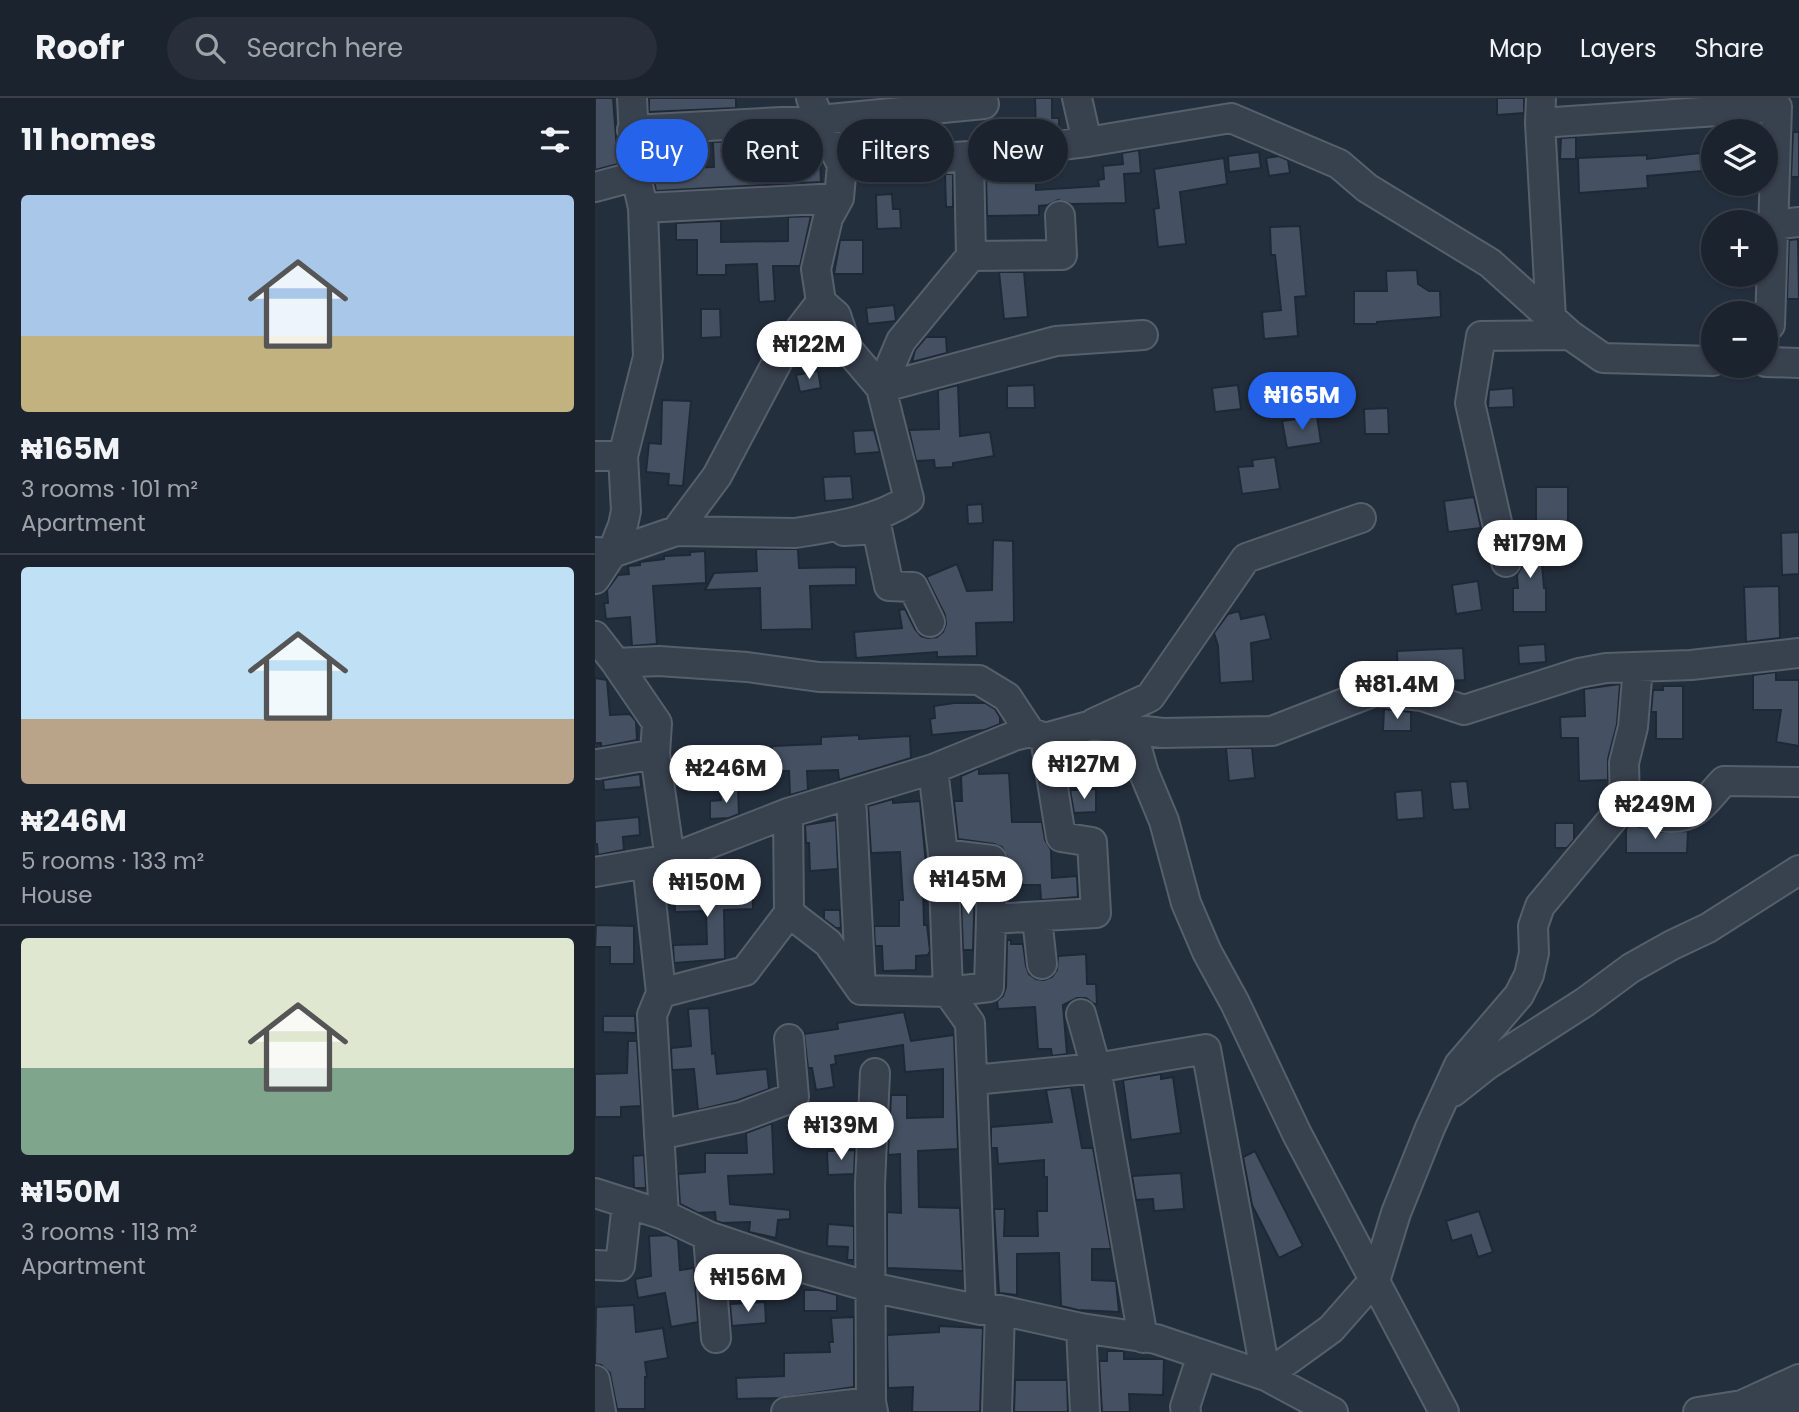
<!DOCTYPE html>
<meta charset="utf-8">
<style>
body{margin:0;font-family:Poppins,sans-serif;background:#282f3a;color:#f1f3f6;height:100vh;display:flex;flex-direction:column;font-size:26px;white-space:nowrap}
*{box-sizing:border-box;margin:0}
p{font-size:23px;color:#a0a4aa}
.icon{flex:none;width:38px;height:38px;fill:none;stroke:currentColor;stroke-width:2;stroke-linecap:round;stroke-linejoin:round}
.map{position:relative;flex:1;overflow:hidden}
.side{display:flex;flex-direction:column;background:#1b232e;width:595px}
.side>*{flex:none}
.hud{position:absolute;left:21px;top:21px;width:665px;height:63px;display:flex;gap:14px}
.controls{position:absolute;left:1106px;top:21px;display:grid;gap:14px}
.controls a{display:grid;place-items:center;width:77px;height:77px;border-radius:50%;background:#1b232e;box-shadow:0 2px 5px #0004,0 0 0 2px #39404a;font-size:35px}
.price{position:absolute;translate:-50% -60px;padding:0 16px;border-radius:24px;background:#fff;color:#222;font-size:23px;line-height:46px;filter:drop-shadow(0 2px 4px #0008)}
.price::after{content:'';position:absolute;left:50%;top:42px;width:21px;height:16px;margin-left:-10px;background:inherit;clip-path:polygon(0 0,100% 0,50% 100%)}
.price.on{background:#2563eb;color:#fff}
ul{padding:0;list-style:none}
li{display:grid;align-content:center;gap:14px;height:371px;padding:0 21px}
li+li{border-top:2px solid #39404a}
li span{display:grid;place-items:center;height:217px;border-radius:7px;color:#555}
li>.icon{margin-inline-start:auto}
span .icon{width:126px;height:126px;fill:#fffc;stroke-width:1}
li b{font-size:30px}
h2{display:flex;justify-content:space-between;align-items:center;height:84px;padding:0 21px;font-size:30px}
.chip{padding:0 24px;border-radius:32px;background:#1b232e;box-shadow:0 2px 5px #0004,0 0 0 2px #39404a;font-size:24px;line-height:63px}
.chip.on{background:#2563eb;color:#fff}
header{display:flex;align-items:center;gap:42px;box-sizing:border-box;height:98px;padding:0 35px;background:#1b232e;border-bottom:2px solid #39404a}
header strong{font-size:33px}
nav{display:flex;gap:38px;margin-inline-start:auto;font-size:24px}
.search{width:490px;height:63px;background:#282f3a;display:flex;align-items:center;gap:18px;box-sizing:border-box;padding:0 24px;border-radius:38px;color:#a0a4aa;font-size:26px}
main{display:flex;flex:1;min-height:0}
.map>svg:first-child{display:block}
</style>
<header>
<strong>Roofr</strong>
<div class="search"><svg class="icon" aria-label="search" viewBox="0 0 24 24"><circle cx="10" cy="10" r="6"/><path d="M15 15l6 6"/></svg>Search here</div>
<nav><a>Map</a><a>Layers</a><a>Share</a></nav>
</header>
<main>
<section class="side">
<h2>11 homes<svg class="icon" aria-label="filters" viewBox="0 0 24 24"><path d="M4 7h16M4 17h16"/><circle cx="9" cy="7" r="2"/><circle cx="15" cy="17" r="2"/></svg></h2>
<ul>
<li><span style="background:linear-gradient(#a9c7e8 65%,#c2b280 0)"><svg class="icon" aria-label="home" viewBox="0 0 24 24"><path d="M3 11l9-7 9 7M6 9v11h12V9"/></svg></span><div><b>₦165M</b><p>3 rooms · 101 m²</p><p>Apartment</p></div></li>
<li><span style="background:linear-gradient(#bfe0f5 70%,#b9a48a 0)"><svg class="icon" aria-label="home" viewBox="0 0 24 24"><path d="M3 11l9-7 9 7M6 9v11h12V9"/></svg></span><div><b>₦246M</b><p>5 rooms · 133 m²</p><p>House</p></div></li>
<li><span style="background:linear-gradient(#dfe7d0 60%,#7fa58c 0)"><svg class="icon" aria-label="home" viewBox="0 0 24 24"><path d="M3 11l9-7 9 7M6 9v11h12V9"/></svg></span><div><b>₦150M</b><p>3 rooms · 113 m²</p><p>Apartment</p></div></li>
</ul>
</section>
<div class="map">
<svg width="1204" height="1314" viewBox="0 0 1204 1314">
<rect width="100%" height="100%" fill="#242f3e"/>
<!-- building -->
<path fill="#455162" stroke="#1f2835" stroke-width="2" d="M0,0h18l5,66 -23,6z
M54,0h87v10l-87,4z
M440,0h17v20h7v11l-23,2z
M902,0h27v15l-27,2z
M317,30l1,15 -30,2 -1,-14z
M1198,34h6v45h-8z
M981,39v22h-16l1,-21z
M142,43l1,25 49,-1v-6h33l1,23 -165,9 -3,-17 -2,-28 27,-2 1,24 35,-1 -1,-25z
M544,52l2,23 -17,1 2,29 -55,1 -13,-4 -10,5 -9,1v9l-52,1 -1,-40h6v-6l35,-4v6h9v18l63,-4 -1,-6 6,-1 -1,-13 20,-2 -1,-11z
M664,54l2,16 -32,4 -1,-16z
M1105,55l2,18 -55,5 1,12 -69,5 -1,-35 69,-3v4z
M684,58l9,4 2,13 -21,3 -3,-18z
M629,60l3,26 -47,8 6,52 -28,3 -4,-38 5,-1 -5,-39z
M350,76h8v33h-7z
M297,96l1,15h7l1,19 -24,1 -1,-34z
M216,118l-11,50h-27l2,35 -16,1 -2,-38 -31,1v10h-29v-35h-21v-17l45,-2v21l67,-1v-24z
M705,128l6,70 -11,1 3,39 -34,3 -2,-27 19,-2 -6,-55h-4l-1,-28z
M1203,141l1,60h-12l2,-59z
M245,142h23v34h-29z
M822,172l1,14 11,7h11l1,26 -64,5v2h-23v-33h33l-1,-20z
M404,174h25l4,45 -24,2z
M299,207l2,16 -28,3 -2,-16z
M106,211h19l1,28 -20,1z
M331,239h20l1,16 -35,9 3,-12z
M223,273l3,17 -21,4 -4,-17z
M363,287l2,51 30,-4 4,24 -41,7v4l-18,1 -1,-8 -18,1 -7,-31 30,-1 -1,-39z
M439,287l1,23h-28v-22z
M643,287l3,24 -26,3 -3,-24z
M918,290l1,19 -26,1 1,-18z
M67,302l29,1 -8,85 -15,-1 1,-11 -23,-2 3,-29 12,1z
M793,310l1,26h-24l-1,-25z
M722,318l4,27 -34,5 -5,-27z
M279,332l6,22 -25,2 -2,-23z
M680,359l5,32 -38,5 -4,-27 15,-1 -1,-6z
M256,378l2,23 -28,2 -2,-24z
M941,389h32v38h-32z
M879,399l7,31 -33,4 -4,-31z
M387,406l1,19 -15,1 -1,-19z
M1204,434v42l-17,1 -1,-42z
M945,441l4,49h2v24h-33v-24h5l-1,-13 5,-9 -4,-25z
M398,442l20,1 1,81 -38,1 1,33 -40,1v-5l-81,6 -2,-26 48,-4 -3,-18 6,-1 10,20 6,7 7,2 9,-1 6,-5 3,-8 -1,-9 -19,-38 31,-13 10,27 25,-1z
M161,451h42l1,19 57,-1v18l-46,1 2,43 -51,1 -1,-42 -55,2 9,-17 43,-2z
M110,453l1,32 -53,3 4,58 -25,2 -2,-29 -24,2 -2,-16h4l-1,-13 11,-15 11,-1 -1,-8 12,-1v-3l24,-3v-3l26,-1v-3z
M883,483l4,29 -26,4 -4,-29z
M1184,488l1,52 -34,4 -2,-55z
M644,513l2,8 24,-5 6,25 -20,4 2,38 -33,2 -2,-37 -4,-13 14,-19z
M950,546l1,18 -27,2 -1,-18z
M868,550l2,32 -31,2 -36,-5 -1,-26z
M1181,574v8h23v66l-23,-4 5,-32h-28v-35z
M0,580l12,2 3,35 20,-1 6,7 1,19 -36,7v-4h-6z
M1025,586l-3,40 -9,35v21l-29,1 -1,-43h-17l-1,-21 25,-1 -1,-27z
M1068,588h20v53h-27v-27h-5l2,-22h10z
M359,605h31l10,6 5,8v7l-15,6 -53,5 -2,-16 5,-1 -1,-12z
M789,611l27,3v19h-28z
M264,637v4l51,-3 1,22 -72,22 -1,-10 -31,1 1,19 -18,5 -1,-24h-16l-1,-25 49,-2v-7z
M631,650h26l3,30 -26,3z
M384,670v6l30,-1 3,49h30l3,18 6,10 1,28 25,-2 1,21 -37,3 -1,-15h-18v-10h-14l1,-15 -7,-13 -8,-3 -36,-5 -4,-38h8l-1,-25z
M45,676l1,13 -37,3 -1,-10z
M872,683l3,28 -17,1 -3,-28z
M143,690l1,26 -10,4 -19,1v-18l11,-1 -1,-11z
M501,691v23l-22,1 -4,-23z
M827,692l2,28 -27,2 -2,-28z
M298,701v4l27,-2 8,85 -5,1 1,38h3l3,26 -2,4 -12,1v14l-33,1 -1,-25h-7l-1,-20h25v-26h4l-3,-48 -29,1 -3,-47z
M44,719l1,18 -17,2 1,13 -26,5 -1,-11h-2v-23z
M241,722l2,49 -28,2 -1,-28h-3l-1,-18z
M960,725h19v17l-7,8h-12z
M1035,726l28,8 30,-1 -1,22h-61v-25z
M112,784l1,12 45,-1v16l-29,1 1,49 -51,4 -1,-18 34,-1 -1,-33 -31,1 -1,-29z
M369,786h11l-2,66h-10l-2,-49h2z
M229,812h16l1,18h-5l-12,-9z
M1,827l38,1v38h-24v-17h-15z
M412,842h4v4h12l3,22 3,8 7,5 8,1 8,-3 5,-7 1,-14 28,-2 1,30h9l1,20h-3l-8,-6h-9l-14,7 4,49 -15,2 -1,-7h-13l-3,-42 -37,2 -1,-8 6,-5 3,-9z
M114,910l3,46 3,-1 2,21 50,-5 2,20 -33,12 -38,9 -4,-41 -22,1 -1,-22 20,-2 -3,-37z
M309,914l7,29 43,-6 4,114 -40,2 1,56 41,1 3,63 -76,-3v-56l14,1 -1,-59 -12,1 3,-60h16v23l36,-1v-48l-38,3 -2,-27 -68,11 1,8 -5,1 3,22 -18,3 -4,-22h-4l-4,-34 34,-5 -1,-6z
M8,918h32l1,17 -33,-1z
M33,943h9l4,65 -20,1v10h-26v-43l32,-1z
M566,976v5l12,-2 8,56 -50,7 -8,-60z
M476,989l11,61h11l18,101h-19v31l24,1 3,31 -41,-2 -17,-4 -2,-53 -42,1v41l-18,-2 -5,-84h11l-1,27h34l-1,-25h10v-34h-3v-17l-46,4 -1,-16h-6v-21l61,-5 -6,-32z
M177,1025l2,51 -46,2 2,28 60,6v9l-12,1 -2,18 -27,-6 1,-10 -28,1 -6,-2 -1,-9 -17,1 -18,-9 -2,-30 27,-2v-19h42l-1,-20z
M260,1052l-1,24 -26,1 -1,-24z
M660,1053l48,95 -24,12 -27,-53 -9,-48z
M49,1057l2,33h-12l-1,-32z
M586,1075l3,36 -30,2 -1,-12 -17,1 -4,-24z
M884,1113l14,41 -15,5 -7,-22 -19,6 -6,-20z
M233,1126l26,2v34h-7l1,-13 -21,-1z
M73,1137l10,5 2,30 14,-2 4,54 -27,5 -6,-34 -27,5 -3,-19 16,-3 -2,-40z
M209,1192h15l18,5v16h-33z
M170,1204l1,21 -34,3 -2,-22z
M39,1207l2,27 27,-4 5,30 -23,4 2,15h-2v32h-28l-7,-36 -9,-8 -6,-1 1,-57z
M259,1219v70l-75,11 -42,1 -1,-21 48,-2v-23l46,-1 -1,-10h4l-2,-24z
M344,1228l44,2 -3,84h-68l1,-25 -25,1 -1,-53 52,-3z
M512,1253h17v8h40l-1,36 -34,-1 1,18h-28l-3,-51h8z
M420,1282h52l1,32h-54z"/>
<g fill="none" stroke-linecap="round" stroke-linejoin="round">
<defs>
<path id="minor" d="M482,0l10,44
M946,0l-1,25 11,195
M945,25l237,-16 -7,218
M37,32l187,-10 165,-16
M247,67l127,-9 118,-14 144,-24 108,46 28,24 123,75 80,72
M0,89l41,-11
M48,110l196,-10
M1177,127l27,-3
M376,158l91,-1 -2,-39
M1171,264l33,1
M286,290l175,-47 87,-6
M286,290l20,-47 70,-85 -2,-100
M0,358h28
M81,433l41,-55 65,-123 39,-51
M249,433l33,-2 12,57 24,1 17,35
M0,454l17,1 64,-22 119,2c37,-6 82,-12 114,-34l-28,-111 -34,-40 -11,-33 -15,-13 -5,-33 12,-51 11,-20 3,-33 -23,-45 -8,-22
M911,464l-36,-159 11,-67 89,-1 33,23 110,3
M0,481l17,-26 11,-28 3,-14 -3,-55 25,-99 -5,-149 -7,-32 -4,-78
M0,538l21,27 43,-2 88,6 72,10 160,3 28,17 23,35
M21,565l41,60 -2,31 15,105
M499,625l56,-26 96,-139 115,-40
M536,630l13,45 20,48 22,82 21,49 28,51 62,131 147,278
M3,666l57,-10
M338,671l10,85 5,138 22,31 11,287
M256,698l10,194
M1030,706c21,9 48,21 71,6 10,-7 19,-20 28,-29l75,1
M193,715l1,100
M348,756l49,6 -1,59
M52,765l14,130 -9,22 12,200
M0,774l75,-13 118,-46 145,-44 81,-33 16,-4 15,6 47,-13 71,8 109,-2 103,-40 47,5 42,14 115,-37 27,-5 85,-3 108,-12
M442,820l5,46
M66,895l84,-22 44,-58 39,30 33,47 87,2 41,-5 2,-68 105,-6 -4,-71 -31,-5 -16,-99
M486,916l15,54 110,-19 60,327 65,-47 45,-51 20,-65 34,-85 29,-63 60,-70 10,-20 5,-22 -1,-27 7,-20 85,-102 -1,-41 9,-36 5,-60
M379,982l122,-12 47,270
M858,994l34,-27 98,-63 46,-34 41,-23 36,-17 91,-58
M64,1037l82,-18 53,-20 -5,-58
M0,1095l69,22 44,21 92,31 70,20 111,23h19l81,18 75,11 110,37 67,36
M113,1138l8,102
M0,1167l25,1 7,-63
M486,1230l4,84
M0,1282l6,32
M1160,1307l44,-1
M191,1314l85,-10
M278,1314l-2,-10 -1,-218 5,-111
M402,1314l3,-102
M591,1314l-1,-5 17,-52
M1103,1314l44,-7 57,-26"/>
</defs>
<!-- minor casing -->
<use href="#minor" stroke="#565f6c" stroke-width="32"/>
<!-- minor -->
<use href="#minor" stroke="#38414e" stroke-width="28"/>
</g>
</svg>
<div class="controls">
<a><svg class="icon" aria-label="layers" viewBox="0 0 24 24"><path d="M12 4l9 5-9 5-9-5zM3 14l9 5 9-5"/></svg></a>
<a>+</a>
<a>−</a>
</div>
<b class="price" style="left:214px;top:283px">₦122M</b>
<b class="price on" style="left:707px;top:334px">₦165M</b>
<b class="price" style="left:935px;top:482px">₦179M</b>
<b class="price" style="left:802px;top:623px">₦81.4M</b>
<b class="price" style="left:489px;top:703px">₦127M</b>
<b class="price" style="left:131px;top:707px">₦246M</b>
<b class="price" style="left:1060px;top:743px">₦249M</b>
<b class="price" style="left:373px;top:818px">₦145M</b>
<b class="price" style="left:112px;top:821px">₦150M</b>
<b class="price" style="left:246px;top:1064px">₦139M</b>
<b class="price" style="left:153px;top:1216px">₦156M</b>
<div class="hud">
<a class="chip on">Buy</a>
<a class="chip">Rent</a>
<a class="chip">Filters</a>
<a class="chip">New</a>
</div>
</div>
</main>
